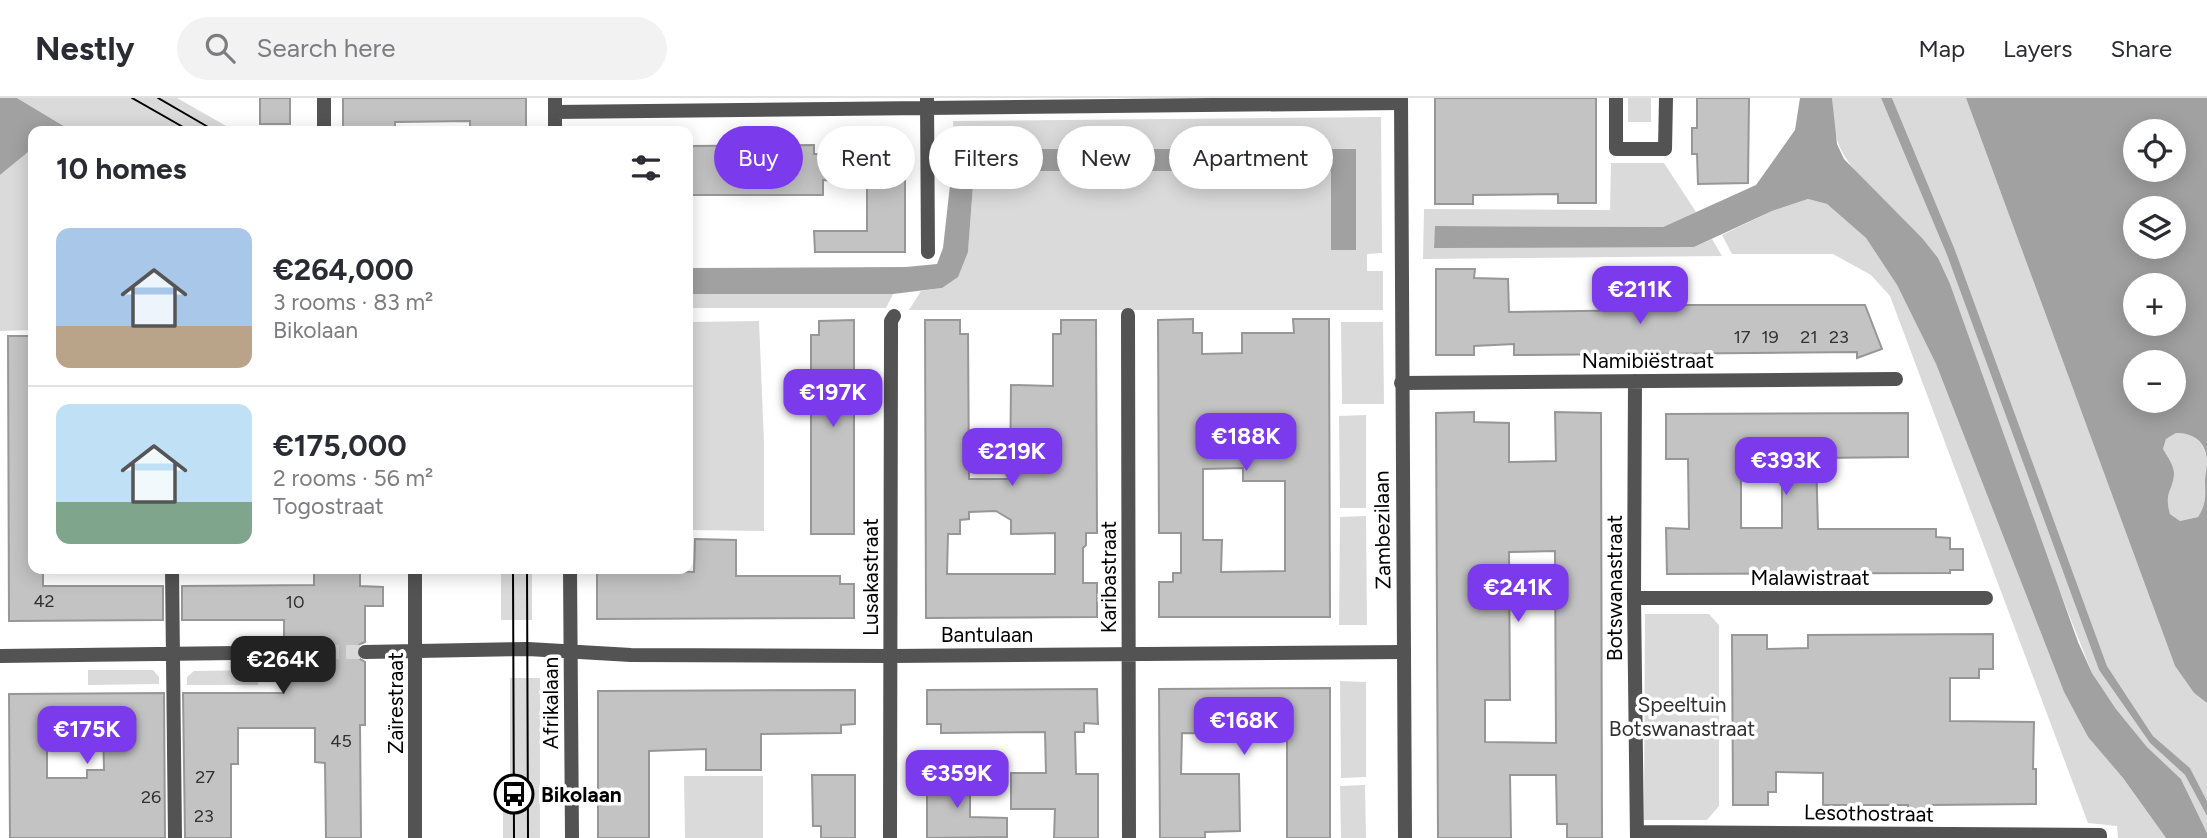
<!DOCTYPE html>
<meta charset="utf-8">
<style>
body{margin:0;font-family:Figtree,sans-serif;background:#f2f2f3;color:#2b2b33;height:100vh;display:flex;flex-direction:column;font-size:26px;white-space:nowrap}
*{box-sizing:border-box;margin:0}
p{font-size:23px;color:#7c7c81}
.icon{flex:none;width:38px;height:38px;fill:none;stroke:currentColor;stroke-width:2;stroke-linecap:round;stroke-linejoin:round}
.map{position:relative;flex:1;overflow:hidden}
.side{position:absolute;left:28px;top:28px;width:665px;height:448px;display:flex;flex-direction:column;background:#fff;border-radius:14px;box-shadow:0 4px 18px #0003}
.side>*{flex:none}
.hud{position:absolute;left:714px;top:28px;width:665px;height:63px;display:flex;gap:14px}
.buttons{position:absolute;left:2123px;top:21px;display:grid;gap:14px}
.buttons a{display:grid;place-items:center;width:63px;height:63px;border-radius:50%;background:#fff;box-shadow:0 4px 18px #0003;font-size:35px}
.price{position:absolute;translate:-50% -60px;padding:0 16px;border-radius:14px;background:#7c3aed;color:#fff;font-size:23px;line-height:46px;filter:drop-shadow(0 2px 4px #0008)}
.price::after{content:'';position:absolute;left:50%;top:42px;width:21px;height:16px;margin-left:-10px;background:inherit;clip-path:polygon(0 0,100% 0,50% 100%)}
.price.active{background:#222;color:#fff}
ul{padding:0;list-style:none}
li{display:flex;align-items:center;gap:21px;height:175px;padding:0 28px}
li+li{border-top:2px solid #e1e1e2}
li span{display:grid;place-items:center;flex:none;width:196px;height:140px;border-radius:14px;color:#555}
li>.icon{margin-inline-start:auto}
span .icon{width:84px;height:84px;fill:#fffc;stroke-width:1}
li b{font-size:30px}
h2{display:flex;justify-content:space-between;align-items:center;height:84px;padding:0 28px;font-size:30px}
.pill{padding:0 24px;border-radius:32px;background:#fff;box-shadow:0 4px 18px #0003;font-size:24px;line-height:63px}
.pill.active{background:#7c3aed;color:#fff}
header{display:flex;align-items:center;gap:42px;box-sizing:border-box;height:98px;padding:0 35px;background:#fff;border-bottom:2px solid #e1e1e2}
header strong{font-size:33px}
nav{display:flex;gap:38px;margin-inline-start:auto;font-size:24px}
.search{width:490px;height:63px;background:#f2f2f3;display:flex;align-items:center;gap:18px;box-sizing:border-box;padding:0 24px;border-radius:38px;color:#7c7c81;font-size:26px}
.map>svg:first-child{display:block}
</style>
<header>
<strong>Nestly</strong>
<div class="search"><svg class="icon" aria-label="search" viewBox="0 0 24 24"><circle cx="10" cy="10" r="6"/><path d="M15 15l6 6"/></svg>Search here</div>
<nav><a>Map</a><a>Layers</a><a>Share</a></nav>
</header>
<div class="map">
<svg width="2207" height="740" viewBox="0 0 2207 740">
<rect width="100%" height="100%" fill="#fff"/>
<!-- green -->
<path fill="#dadada" d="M17,0h160l58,33h-163z
M1628,0h23v24h-23z
M1832,0h49l66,157 152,415 51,73 35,32 22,41v17l-26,-54 -34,-32 -31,-38 -24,-36 -32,-81 -202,-418c-24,-28 -24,-41 -26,-76z
M1892,0h74l209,568 19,27 13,10v98l-17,-33 -37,-32 -46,-70 -152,-416z
M1381,19l1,136 -15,1v17h16v39h-474l12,-19 21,-3 26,-36 5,-67 16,-14h342v79h24v-101h-401l-1,-28z
M33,50v182l-33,1v-156z
M1611,65h53l32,49 -33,15 -227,-1 -2,21h260l18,-8 10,17 -299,3 1,-50 186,1z
M1808,101l19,5 39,34 31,47 39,79 128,328 24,45 35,41 43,60h-48l-1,-12 -29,-3 -198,-527 -19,-21 -38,-21h-101l-10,-19 50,-24z
M688,196h205l-7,14h-198z
M759,223l5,122v88l-76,-1v-208z
M1341,224h42l1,82h-42z
M1366,317v93h-26l-1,-92z
M2176,335c19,0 30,10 31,30 0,5 -2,11 -2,16 0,16 2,24 -7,38l-18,4 -10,-7c-6,-22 2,-21 4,-39 1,-9 -7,-19 -11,-26l3,-10z
M1366,418l1,109h-28l1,-108z
M501,471h31v51h-31z
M1645,516h64l10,11v181l-12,14h-63z
M88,572h65l6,7v7l-71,1z
M259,572l-1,15h-71v-8l7,-6z
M510,580h30v160h-37v-28l7,-1z
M1340,583l26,1v95l-25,1z
M684,678h79v62h-78z
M1365,687l1,53h-25l-1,-52z"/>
<!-- water -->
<path fill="#a1a1a1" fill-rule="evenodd" d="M0,0h17l55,33h-39v17l-33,27z
M1800,0h32l5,46 7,15 78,79 16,20 12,26 128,358 14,31 24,36 31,38 34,32 26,54v5h-41l-43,-60 -35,-41 -24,-45 -128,-328 -39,-79 -31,-47 -39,-34 -19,-5 -36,12 -78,36 -260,1 1,-22 228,1 93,-42 39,-55z
M1881,0h11l63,152 152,416 46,70 37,32 17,33v15l-22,-41 -35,-32 -51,-73 -152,-415z
M1966,0h241v605l-13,-10 -19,-27zM2174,33v39h-39v-39zM2174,110v39h-39v-39zM2135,187h39v39h-39zM2174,264v39h-39v-39zM2176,335c19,0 31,10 31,30 0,5 -2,11 -2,17 0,15 2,23 -7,37l-18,4 -10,-7c-6,-22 2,-21 4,-39 1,-9 -7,-19 -11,-26l3,-10z
M954,51h402v101h-25v-79h-342l-16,14 -5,67 -10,25 -16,11 -49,6h-205v-26l218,-1 31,-3 6,-16z"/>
<!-- building -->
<path fill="#c3c3c3" stroke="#979797" stroke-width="2" fill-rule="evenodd" d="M260,0h30v26h-30z
M343,0h183v31h-56v-8l-75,1v9h-52z
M1435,0h161v105h-38v-9l-85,1v9h-38z
M1697,0h52l-1,85 -50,1 -1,-30h-5v-26h5z
M814,47v9h53v-9h38v107h-90l-1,-21h53v-49l-44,-2v15h-135v-49z
M1436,171h39l-1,9 34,1 1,33 145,-2v-5h211l17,44 -25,9v-6l-343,3v-11l-40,2v9h-38z
M1193,221v14h9v21l40,-1v-20h52l-1,-14h36l1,298h-171v-35h14v-9h8v-40h-22l-1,-213zM1243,370v13h42v90l-64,1 1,-32h-19v-71z
M854,222v214h-43v-199h8v-14z
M925,222h35v14h8l1,145h41l1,-94 42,1v-52h8v-14h35l1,213h-11v12l-3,3v35h14v34l-171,1zM996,413l15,9v14l44,-1v41h-108l1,-40h12v-14l9,-1v-7z
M8,238h25v233h10v17h120v34l-154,1z
M1474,314v10l35,1v39l47,-1 -1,-49 46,1 1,425h-35v-14h-10l-1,-49h-46l1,63h-73l-2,-425zM1555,453l1,192 -71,-1v-42h25l-1,-148z
M1908,315v44l-92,1 2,71h118v8l14,1v11h13v21h-13v3l-283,1 -1,-46 23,1 -1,-70h-22v-45zM1741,361h41v69h-41z
M695,441l41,1v36h104v8h14v34l-257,1v-50l97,3z
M314,471h46v17l23,1v19h-18v36l-5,2 -5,7 2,6 8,5v63h-5l1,113h-35l-1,-75 -10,-1v-34h-77v36h-7v74h-46l-2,-145h101v-31h42l7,-5 2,-4 -2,-6 -7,-5 -42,1v-23h-102v-34l132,-1z
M1993,536v35h-14v9h-29v43l84,1 -1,47h3v35l-107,1v8h-21v-8h-85v-32l-47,-1v20h-8v13h-35l-1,-170h35v14l41,-1v-13z
M1330,590v150h-43v-108l-26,4 -79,-1 -1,41h58l1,57 -35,1v6h-45l-1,-149z
M1097,591l1,35 -14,-1v9h-9l1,42h22v64h-44l1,-29h-44v-36h35l-1,-41 -104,1v-9h-14v-34z
M855,592v34l-14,1v8l-80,1v36h-55v-21l-57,2v87h-51v-147z
M164,595l1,145h-155l-1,-144zM103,630l1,42h-17v8h-40v-49z
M927,676h43v43l37,1v19l-80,1z
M812,677h43v63h-34v-12h-8z"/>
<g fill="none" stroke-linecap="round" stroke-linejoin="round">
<!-- minor-tunnel -->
<path stroke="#d9d9d9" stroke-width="14" stroke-dasharray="14 7" stroke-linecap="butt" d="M325,554h40"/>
<!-- minor -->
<path stroke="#535353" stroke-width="14" d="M324,0v33
M927,0l1,154
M1616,0v51h49l1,-51
M555,14l846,-9
M555,33v-33
M1128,217l1,523
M1635,283l-1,217 3,240
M1401,285l495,-4
M172,471l3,269
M415,471v269
M570,471l2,269
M1634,500h352
M365,554l163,-3 103,6 260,1 513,-4
M0,558l325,-4
M1637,734l463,3v3
M890,740l1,-501v-16l3,-5"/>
<!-- tertiary -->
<path stroke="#535353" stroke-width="14" d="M1401,0l4,740"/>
<!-- tram -->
<path stroke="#000" stroke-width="2" d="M132,0l58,33
M158,0l57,33
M513,471l1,269
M527,471l1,269"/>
</g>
<!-- icons -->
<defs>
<symbol id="bus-ring" viewBox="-11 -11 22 22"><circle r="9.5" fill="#fff" stroke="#000" stroke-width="1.5"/><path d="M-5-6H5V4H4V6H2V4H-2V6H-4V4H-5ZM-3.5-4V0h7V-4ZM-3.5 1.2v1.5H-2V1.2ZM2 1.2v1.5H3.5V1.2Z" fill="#000"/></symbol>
</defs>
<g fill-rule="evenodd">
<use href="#bus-ring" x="492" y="674" width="44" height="44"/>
</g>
<g text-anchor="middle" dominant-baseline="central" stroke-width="7" stroke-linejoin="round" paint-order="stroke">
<!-- number labels -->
<g font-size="18" fill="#313131">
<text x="1742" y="239">17</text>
<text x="1770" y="239">19</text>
<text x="1809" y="239">21</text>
<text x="1839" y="239">23</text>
<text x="44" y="503">42</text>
<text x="295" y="504">10</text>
<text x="341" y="643">45</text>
<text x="205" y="679">27</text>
<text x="151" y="699">26</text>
<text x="204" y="718">23</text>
</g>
<!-- street labels -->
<g font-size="21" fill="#000" stroke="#fff">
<text x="1648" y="262">Namibiëstraat</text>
<text transform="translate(1382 432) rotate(-91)">Zambezilaan</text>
<text transform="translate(870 479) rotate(-90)">Lusakastraat</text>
<text transform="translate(1108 479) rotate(-90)">Karibastraat</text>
<text x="1810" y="479">Malawistraat</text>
<text transform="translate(1614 490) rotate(-90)">Botswanastraat</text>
<text x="987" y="536">Bantulaan</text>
<text transform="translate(395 605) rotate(-90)">Zaïrestraat</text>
<text transform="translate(550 605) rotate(-90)">Afrikalaan</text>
<text transform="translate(1869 715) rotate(1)">Lesothostraat</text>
</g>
<!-- park labels -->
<g font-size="21" fill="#313131" stroke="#fff">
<text x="1682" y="606">Speeltuin<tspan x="1682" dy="24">Botswanastraat</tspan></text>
</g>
<!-- poi labels -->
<g font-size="21" font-weight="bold" fill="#000" stroke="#fff" text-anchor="start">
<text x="541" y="696">Bikolaan</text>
</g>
</g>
</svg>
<div class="buttons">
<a><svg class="icon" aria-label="locate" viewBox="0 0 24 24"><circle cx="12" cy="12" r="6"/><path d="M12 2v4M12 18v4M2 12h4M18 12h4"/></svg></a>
<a><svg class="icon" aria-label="layers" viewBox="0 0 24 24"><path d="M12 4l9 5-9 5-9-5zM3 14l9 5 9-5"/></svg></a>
<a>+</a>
<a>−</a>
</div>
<b class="price" style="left:1640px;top:228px">€211K</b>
<b class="price" style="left:833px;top:331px">€197K</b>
<b class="price" style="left:1246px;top:375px">€188K</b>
<b class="price" style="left:1012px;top:390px">€219K</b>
<b class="price" style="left:1786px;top:399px">€393K</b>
<b class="price" style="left:1518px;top:526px">€241K</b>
<b class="price active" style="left:283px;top:598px">€264K</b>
<b class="price" style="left:1244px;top:659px">€168K</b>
<b class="price" style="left:87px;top:668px">€175K</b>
<b class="price" style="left:957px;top:712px">€359K</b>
<div class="hud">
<a class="pill active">Buy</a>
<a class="pill">Rent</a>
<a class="pill">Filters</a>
<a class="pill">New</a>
<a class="pill">Apartment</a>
</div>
<section class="side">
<h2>10 homes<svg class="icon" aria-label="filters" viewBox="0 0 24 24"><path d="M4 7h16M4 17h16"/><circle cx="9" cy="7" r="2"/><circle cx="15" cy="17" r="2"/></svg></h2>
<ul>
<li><span style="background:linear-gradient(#a9c7e8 70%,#b9a48a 0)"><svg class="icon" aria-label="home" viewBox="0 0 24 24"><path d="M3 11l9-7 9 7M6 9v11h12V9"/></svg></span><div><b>€264,000</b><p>3 rooms · 83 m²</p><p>Bikolaan</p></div></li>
<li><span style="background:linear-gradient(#bfe0f5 70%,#7fa58c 0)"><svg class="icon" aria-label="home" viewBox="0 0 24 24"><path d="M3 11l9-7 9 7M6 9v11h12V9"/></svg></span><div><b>€175,000</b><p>2 rooms · 56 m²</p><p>Togostraat</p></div></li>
</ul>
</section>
</div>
